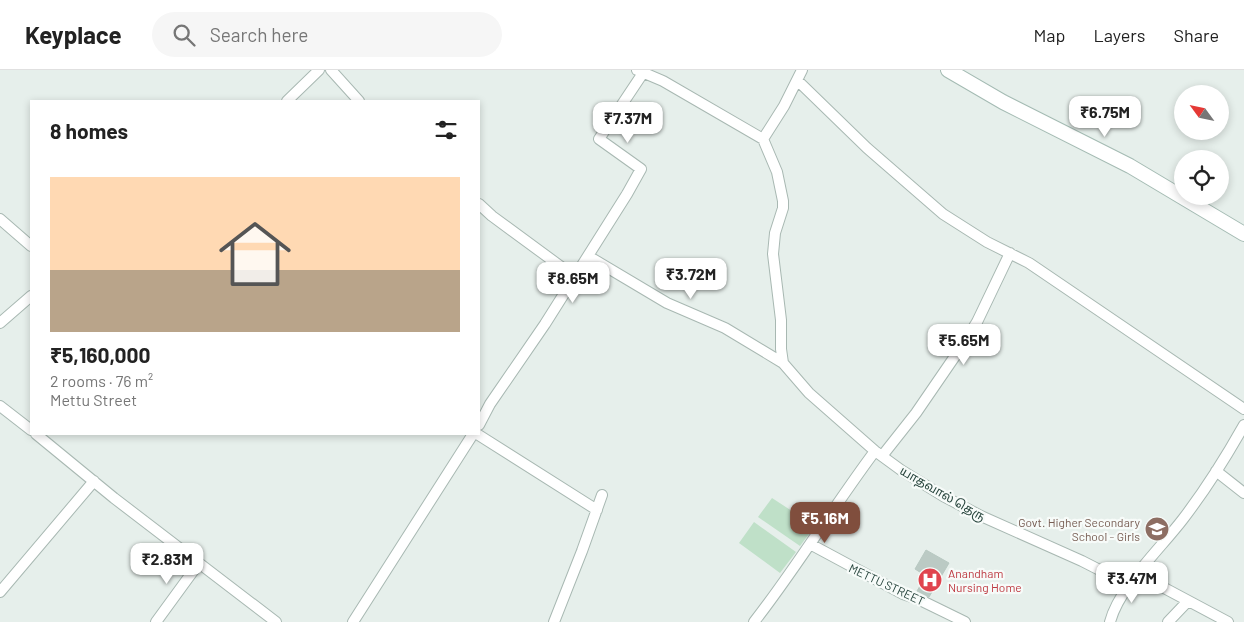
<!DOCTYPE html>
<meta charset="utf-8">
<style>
body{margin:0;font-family:Barlow,"Noto Sans Tamil",sans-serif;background:#f6f6f6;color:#222;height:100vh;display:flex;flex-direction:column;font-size:19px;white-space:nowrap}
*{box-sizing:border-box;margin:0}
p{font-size:16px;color:#767676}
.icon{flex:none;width:28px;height:28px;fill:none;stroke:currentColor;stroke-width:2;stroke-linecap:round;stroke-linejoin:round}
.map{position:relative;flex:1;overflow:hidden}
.sheet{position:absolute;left:30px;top:30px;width:450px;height:335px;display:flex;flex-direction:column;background:#fff;border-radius:0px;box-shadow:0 2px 8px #0003}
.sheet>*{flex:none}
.needle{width:32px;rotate:303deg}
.tools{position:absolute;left:1174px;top:15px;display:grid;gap:10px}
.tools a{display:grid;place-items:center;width:55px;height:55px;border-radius:50%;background:#fff;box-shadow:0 2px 8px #0003;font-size:25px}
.price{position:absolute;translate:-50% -42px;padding:0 11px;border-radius:10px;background:#fff;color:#222;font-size:16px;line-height:32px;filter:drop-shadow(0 1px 2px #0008)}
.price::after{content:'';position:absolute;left:50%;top:30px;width:15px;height:11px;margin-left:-8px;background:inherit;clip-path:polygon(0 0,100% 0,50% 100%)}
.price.active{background:#804e3d;color:#fff}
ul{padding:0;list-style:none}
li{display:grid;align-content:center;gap:10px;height:265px;padding:0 20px}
li span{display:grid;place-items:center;height:155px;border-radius:0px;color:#555}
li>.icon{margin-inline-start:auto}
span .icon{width:90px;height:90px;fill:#fffc;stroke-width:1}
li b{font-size:21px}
h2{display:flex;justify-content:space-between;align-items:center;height:60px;padding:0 20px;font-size:21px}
header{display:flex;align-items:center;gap:30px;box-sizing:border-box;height:70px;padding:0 25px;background:#fff;border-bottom:1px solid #e0e0e0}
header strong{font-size:24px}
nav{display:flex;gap:28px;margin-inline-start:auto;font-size:18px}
.search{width:350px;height:45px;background:#f6f6f6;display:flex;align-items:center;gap:12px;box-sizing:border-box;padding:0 18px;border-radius:28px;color:#767676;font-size:19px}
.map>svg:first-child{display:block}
</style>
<header>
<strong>Keyplace</strong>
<div class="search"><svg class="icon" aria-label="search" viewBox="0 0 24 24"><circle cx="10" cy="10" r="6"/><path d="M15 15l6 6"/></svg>Search here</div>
<nav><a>Map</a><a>Layers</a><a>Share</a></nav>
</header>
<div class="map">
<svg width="1244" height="552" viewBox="0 0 1244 552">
<rect width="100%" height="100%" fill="#e6efeb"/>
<!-- green -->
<path fill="#bfe0c8" d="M772,428l43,28 -15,20 -42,-29z
M754,452l42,30 -16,21 -41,-30z"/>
<!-- building -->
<path fill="#bbcac4" stroke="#b8c9c2" d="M926,480l23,13 -20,34 -12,-6 9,-15 -11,-7z"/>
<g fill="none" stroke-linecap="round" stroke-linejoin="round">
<defs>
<path id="street" d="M331,0l28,31
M637,0l26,11 100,58 14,33 6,29v7l-8,25 -2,21 8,66v29l2,14
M798,11l69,67 76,66 44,28 42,21 215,146
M287,31l32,-31
M763,69l21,-33 18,-36
M479,134l13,12 83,61
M0,149l31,27
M588,186l79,47 58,25 58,35 26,30 66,58 26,19 42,26 38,20 101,45 47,24
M0,253l31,-27
M0,336l31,24
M479,355l11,-21 55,-80 82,-130 14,-25 -42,-30 44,-66
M36,364l78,64 162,124
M477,364l120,76
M882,386l34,-43 48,-70 13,-21 33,-69
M1216,401l28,22
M810,474l93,50 15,5 47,23
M1138,504l90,48
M0,522l94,-111
M156,552l43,-59
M353,552l120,-188
M554,552l28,-71 20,-56
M754,552c43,-55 79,-115 121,-171
M1110,552c9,-35 51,-74 73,-103 23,-30 43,-62 61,-94
M1168,552l20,-21"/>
<path id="secondary" d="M948,0l55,32 127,64 114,68"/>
</defs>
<!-- street casing -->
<use href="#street" stroke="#a8b8b2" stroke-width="12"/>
<!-- secondary casing -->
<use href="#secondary" stroke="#a4bbb3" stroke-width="16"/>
<!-- street -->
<use href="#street" stroke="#fff" stroke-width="10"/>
<!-- secondary -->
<use href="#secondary" stroke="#fff" stroke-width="14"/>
</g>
<!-- icons -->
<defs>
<symbol id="school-disc" viewBox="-11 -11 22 22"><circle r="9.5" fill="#8d6e63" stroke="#f7fbf9"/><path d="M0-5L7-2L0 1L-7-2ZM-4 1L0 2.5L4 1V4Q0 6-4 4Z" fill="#fff"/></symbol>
<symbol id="hospital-disc" viewBox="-11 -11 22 22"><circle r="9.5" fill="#e0444e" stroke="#f7fbf9"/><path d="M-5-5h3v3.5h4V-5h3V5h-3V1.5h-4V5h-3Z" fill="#fff"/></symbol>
</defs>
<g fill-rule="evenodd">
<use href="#school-disc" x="1143" y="445" width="28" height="28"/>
<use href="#hospital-disc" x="916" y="496" width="28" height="28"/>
</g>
<g text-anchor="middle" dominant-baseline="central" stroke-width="4.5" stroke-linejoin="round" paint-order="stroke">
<!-- street labels -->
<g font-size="12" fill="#24423a" stroke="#f7fbf9">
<text transform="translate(943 423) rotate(30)">யாதவால் தெரு</text>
<text transform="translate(887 514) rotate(25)">METTU STREET</text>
</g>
<!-- education labels -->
<g font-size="12" fill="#785e54" stroke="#f7fbf9" text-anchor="end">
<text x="1140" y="452">Govt. Higher Secondary<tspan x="1140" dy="14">School - Girls</tspan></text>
</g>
<!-- health labels -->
<g font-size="12" fill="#be3a42" stroke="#f7fbf9" text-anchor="start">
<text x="948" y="503">Anandham<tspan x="948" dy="14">Nursing Home</tspan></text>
</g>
</g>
</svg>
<div class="tools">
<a><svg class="needle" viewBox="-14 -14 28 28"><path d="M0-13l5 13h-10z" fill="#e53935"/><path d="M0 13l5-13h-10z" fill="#767676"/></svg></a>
<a><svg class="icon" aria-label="locate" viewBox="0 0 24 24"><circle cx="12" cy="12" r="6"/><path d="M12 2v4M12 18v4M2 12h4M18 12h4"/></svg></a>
</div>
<b class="price" style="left:1105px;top:68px">₹6.75M</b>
<b class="price" style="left:628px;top:74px">₹7.37M</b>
<b class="price" style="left:691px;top:230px">₹3.72M</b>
<b class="price" style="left:573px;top:234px">₹8.65M</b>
<b class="price" style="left:964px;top:296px">₹5.65M</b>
<b class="price active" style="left:825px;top:474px">₹5.16M</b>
<b class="price" style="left:167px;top:515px">₹2.83M</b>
<b class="price" style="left:1132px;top:534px">₹3.47M</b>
<section class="sheet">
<h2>8 homes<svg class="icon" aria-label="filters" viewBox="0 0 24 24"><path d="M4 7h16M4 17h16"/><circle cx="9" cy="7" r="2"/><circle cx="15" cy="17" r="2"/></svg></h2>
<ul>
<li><span style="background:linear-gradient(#ffd9b3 60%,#b9a48a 0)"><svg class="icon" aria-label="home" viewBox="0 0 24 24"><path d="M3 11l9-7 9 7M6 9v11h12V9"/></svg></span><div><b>₹5,160,000</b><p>2 rooms · 76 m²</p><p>Mettu Street</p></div></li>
</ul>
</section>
</div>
